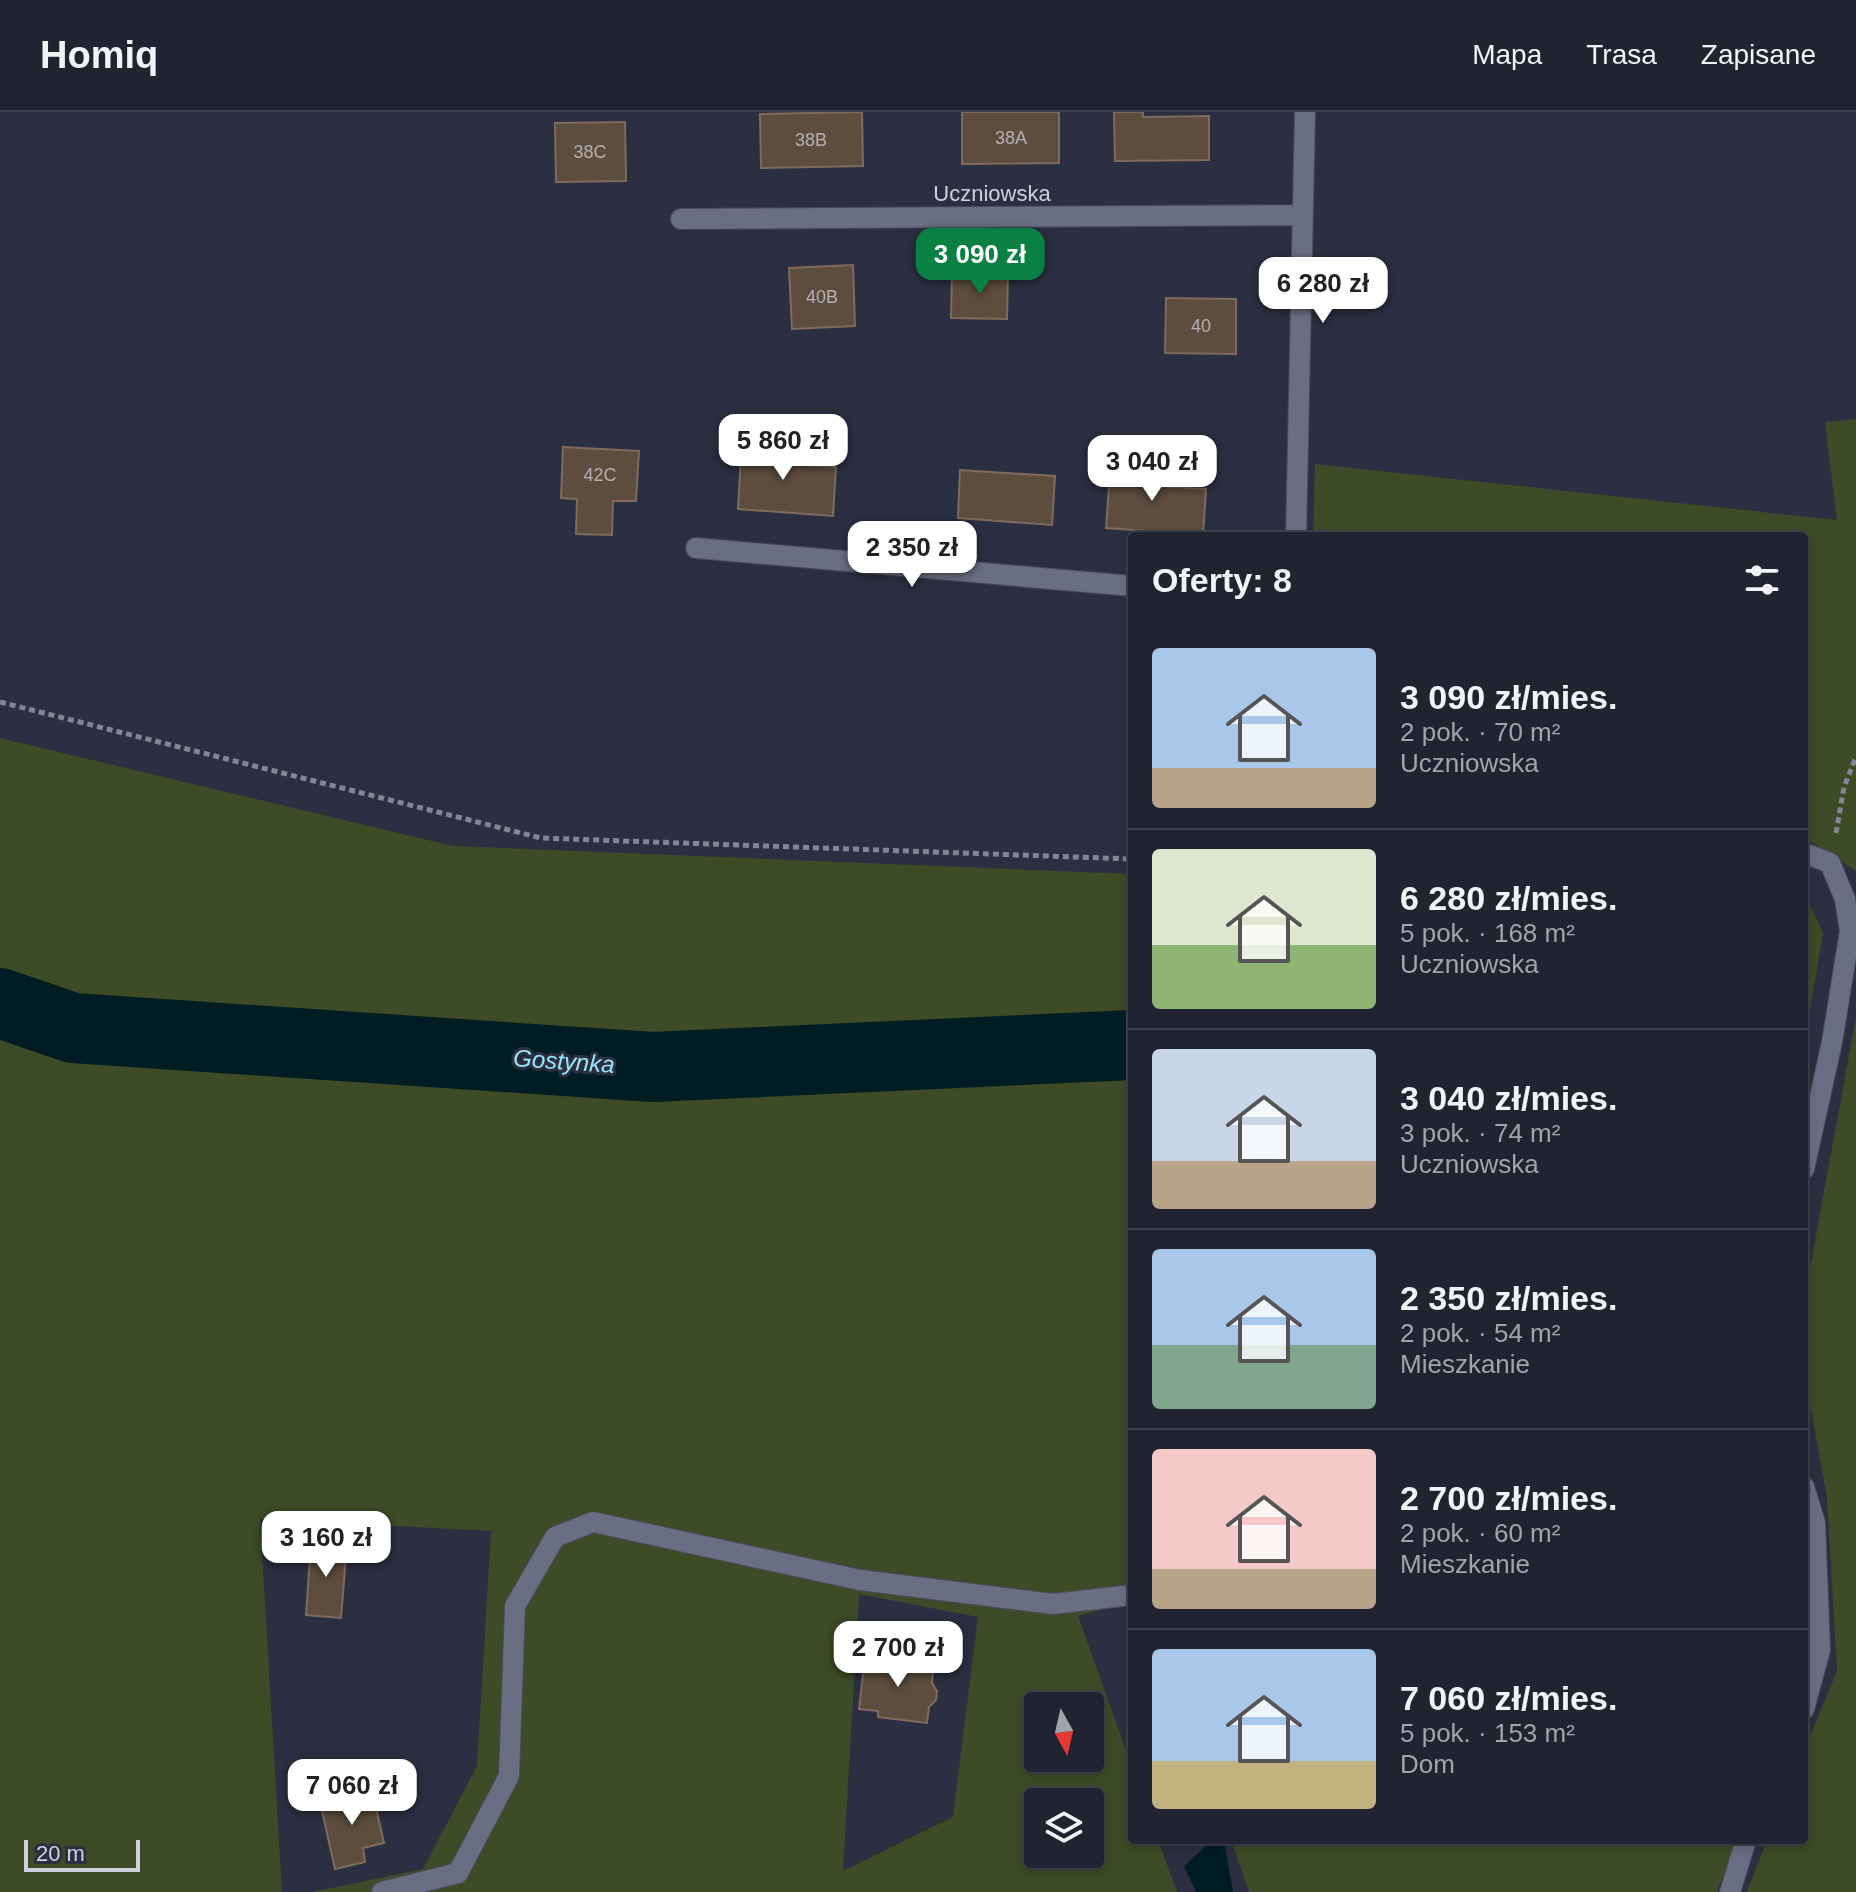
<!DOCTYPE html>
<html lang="pl">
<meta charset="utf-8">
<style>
body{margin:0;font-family:Helvetica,sans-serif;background:#292b39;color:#f1f3f6;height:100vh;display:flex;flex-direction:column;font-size:30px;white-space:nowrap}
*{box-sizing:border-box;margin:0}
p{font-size:26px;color:#a2a4ab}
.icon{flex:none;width:44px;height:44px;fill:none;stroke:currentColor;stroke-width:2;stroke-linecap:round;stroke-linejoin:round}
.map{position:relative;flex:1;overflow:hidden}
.side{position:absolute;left:1128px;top:420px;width:680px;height:1312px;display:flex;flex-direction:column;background:#212331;border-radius:8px;box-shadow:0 4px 12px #0003,0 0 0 2px #3e404d}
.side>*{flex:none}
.needle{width:52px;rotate:172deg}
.buttons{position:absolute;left:1024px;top:1580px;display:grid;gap:16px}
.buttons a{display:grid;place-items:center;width:80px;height:80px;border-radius:8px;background:#212331;box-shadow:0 4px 12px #0003,0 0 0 2px #3e404d;font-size:40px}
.scale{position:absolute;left:24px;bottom:20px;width:116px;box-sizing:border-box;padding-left:8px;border:4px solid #ced1dc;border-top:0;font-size:22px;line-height:28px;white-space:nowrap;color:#ced1dc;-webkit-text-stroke:6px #2c2f41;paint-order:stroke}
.price{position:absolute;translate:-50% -68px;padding:0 18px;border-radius:16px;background:#fff;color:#222;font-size:26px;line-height:52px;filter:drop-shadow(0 2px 4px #0008)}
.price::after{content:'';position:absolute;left:50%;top:48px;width:24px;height:18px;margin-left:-12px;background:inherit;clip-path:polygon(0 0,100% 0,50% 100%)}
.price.current{background:#0b8043;color:#fff}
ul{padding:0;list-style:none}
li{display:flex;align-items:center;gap:24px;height:200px;padding:0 24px}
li+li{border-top:2px solid #3e404d}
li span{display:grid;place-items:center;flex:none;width:224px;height:160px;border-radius:8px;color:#555}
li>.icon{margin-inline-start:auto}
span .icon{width:96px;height:96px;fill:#fffc;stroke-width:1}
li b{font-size:34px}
h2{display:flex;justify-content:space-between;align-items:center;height:96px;padding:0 24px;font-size:34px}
header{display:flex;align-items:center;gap:48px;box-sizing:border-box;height:112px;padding:0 40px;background:#212331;border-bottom:2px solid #3e404d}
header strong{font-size:38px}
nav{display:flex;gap:44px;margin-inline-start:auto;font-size:28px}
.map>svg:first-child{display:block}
</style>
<header>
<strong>Homiq</strong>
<nav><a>Mapa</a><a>Trasa</a><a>Zapisane</a></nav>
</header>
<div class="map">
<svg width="1856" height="1780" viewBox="0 0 1856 1780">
<rect width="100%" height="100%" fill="#2c2f41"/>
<!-- green -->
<path fill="#3d4b26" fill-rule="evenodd" d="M1856,307v452l-52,-34v-301h-491l2,-72 522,56 -12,-98z
M0,626l453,108 679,28v728l-54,14 54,151v73h26l19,52h-865l111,-23 54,-103 14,-235 -231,-12 22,373h-282zM859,1482l119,23 -25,200 -110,54zM1038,1594h52v52h-52zM1038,1690h52v52h-52z
M1804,780l19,41 -19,113z
M1856,905v875h-109l20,-52h37v-89l33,-80 -10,-174 -23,-125v-71z
M1231,1728h506l-20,52h-468z"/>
<!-- water -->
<path fill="#001d24" d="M1206,1734h19l8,46h-37l-12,-26z"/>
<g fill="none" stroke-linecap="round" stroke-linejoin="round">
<!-- river -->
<path stroke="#001d24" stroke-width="70" d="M0,891l73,25 580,39 479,-22"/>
</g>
<!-- building -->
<path fill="#5c4d3e" stroke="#7d6c5c" stroke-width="2" d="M862,0l1,54 -102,2 -1,-54z
M962,0h97v51l-97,1z
M1114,0h29v5l66,-1v44l-94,1z
M625,10l1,59 -70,1 -1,-59z
M853,153l2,61 -63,3 -3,-61z
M952,160l56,1 -1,46 -56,-1z
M1166,186l70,1v55l-71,-1z
M742,325l34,1v25l60,4 -3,49 -95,-7z
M563,335l76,4 -3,50h-23l-1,34 -36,-1 1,-35 -16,-1z
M1125,346l18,3 -2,24 65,4 -3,46 -97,-7 5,-69z
M960,358l95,6 -3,49 -94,-7z
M311,1429l36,2 -6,75 -35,-3z
M865,1545l69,8 -2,18 5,8 -1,9 -7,7 -2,16 -49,-6v-6l-19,-2z
M372,1678l12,53 -21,5 2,14 -30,7 -15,-67z"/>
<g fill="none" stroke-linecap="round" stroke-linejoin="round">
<defs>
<path id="street" d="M681,107l622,-4
M1296,424l9,-424
M696,436l436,38
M1804,741l26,10 15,36 5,32 -18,111 -28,127
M1804,1375l11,36 5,127 -16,59
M382,1780l76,-19 51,-97 6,-170 40,-69 38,-15 267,58 193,24 79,-9
M1730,1780l16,-52"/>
</defs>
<!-- street casing -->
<use href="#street" stroke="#484b5a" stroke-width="22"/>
<!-- path -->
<path stroke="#828594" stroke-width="5" stroke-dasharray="6 4" stroke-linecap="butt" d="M0,590l541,136 591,21
M1836,721l8,-46 12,-30"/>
<!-- street -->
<use href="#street" stroke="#696e82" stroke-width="20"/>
</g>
<g text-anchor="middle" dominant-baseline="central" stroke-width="6" stroke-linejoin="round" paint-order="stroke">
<!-- number labels -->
<g font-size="18" fill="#b2b0b4">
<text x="1011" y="26">38A</text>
<text x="811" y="28">38B</text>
<text x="590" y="40">38C</text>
<text x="822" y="185">40B</text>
<text x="1201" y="214">40</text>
<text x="600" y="363">42C</text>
</g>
<!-- street labels -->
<g font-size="22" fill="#ced1dc" stroke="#2c2f41">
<text x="992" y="81">Uczniowska</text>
</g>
<!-- water labels -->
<g font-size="24" font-style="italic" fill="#98e4f8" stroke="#2c2f41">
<text transform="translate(564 949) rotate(4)">Gostynka</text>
</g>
</g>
</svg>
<div class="buttons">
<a><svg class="needle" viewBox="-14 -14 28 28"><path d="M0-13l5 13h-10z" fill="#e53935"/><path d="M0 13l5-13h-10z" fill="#a2a4ab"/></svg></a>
<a><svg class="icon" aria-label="layers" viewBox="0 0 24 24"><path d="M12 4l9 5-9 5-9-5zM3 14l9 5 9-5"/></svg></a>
</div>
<div class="scale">20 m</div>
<b class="price current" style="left:980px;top:184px">3 090 zł</b>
<b class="price" style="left:1323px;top:213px">6 280 zł</b>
<b class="price" style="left:783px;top:370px">5 860 zł</b>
<b class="price" style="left:1152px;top:391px">3 040 zł</b>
<b class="price" style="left:912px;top:477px">2 350 zł</b>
<b class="price" style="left:326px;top:1467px">3 160 zł</b>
<b class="price" style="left:898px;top:1577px">2 700 zł</b>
<b class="price" style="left:352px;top:1715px">7 060 zł</b>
<section class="side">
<h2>Oferty: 8<svg class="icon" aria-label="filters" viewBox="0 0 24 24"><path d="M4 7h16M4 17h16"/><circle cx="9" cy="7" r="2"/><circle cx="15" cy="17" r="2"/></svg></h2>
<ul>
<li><span style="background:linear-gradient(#a9c7e8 75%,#b9a48a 0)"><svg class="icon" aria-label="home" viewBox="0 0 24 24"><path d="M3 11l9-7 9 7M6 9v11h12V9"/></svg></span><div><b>3 090 zł/mies.</b><p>2 pok. · 70 m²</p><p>Uczniowska</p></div></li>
<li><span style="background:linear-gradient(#dfe7d0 60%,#8fb573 0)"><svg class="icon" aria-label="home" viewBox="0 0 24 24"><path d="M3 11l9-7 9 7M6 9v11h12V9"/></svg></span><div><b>6 280 zł/mies.</b><p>5 pok. · 168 m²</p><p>Uczniowska</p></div></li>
<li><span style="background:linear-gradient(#c9d6e8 70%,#b9a48a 0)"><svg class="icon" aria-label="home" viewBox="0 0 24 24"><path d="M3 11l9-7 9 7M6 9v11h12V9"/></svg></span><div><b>3 040 zł/mies.</b><p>3 pok. · 74 m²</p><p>Uczniowska</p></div></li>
<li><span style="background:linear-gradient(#a9c7e8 60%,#7fa58c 0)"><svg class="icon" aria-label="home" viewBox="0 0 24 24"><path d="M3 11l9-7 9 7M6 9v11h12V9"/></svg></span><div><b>2 350 zł/mies.</b><p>2 pok. · 54 m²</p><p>Mieszkanie</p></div></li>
<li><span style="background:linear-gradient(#f6c9c9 75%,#b9a48a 0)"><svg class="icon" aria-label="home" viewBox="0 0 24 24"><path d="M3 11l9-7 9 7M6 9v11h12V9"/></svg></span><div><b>2 700 zł/mies.</b><p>2 pok. · 60 m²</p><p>Mieszkanie</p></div></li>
<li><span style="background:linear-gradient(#a9c7e8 70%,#c2b280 0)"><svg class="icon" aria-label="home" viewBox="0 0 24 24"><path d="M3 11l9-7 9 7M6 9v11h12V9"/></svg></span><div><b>7 060 zł/mies.</b><p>5 pok. · 153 m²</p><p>Dom</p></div></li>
</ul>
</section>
</div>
